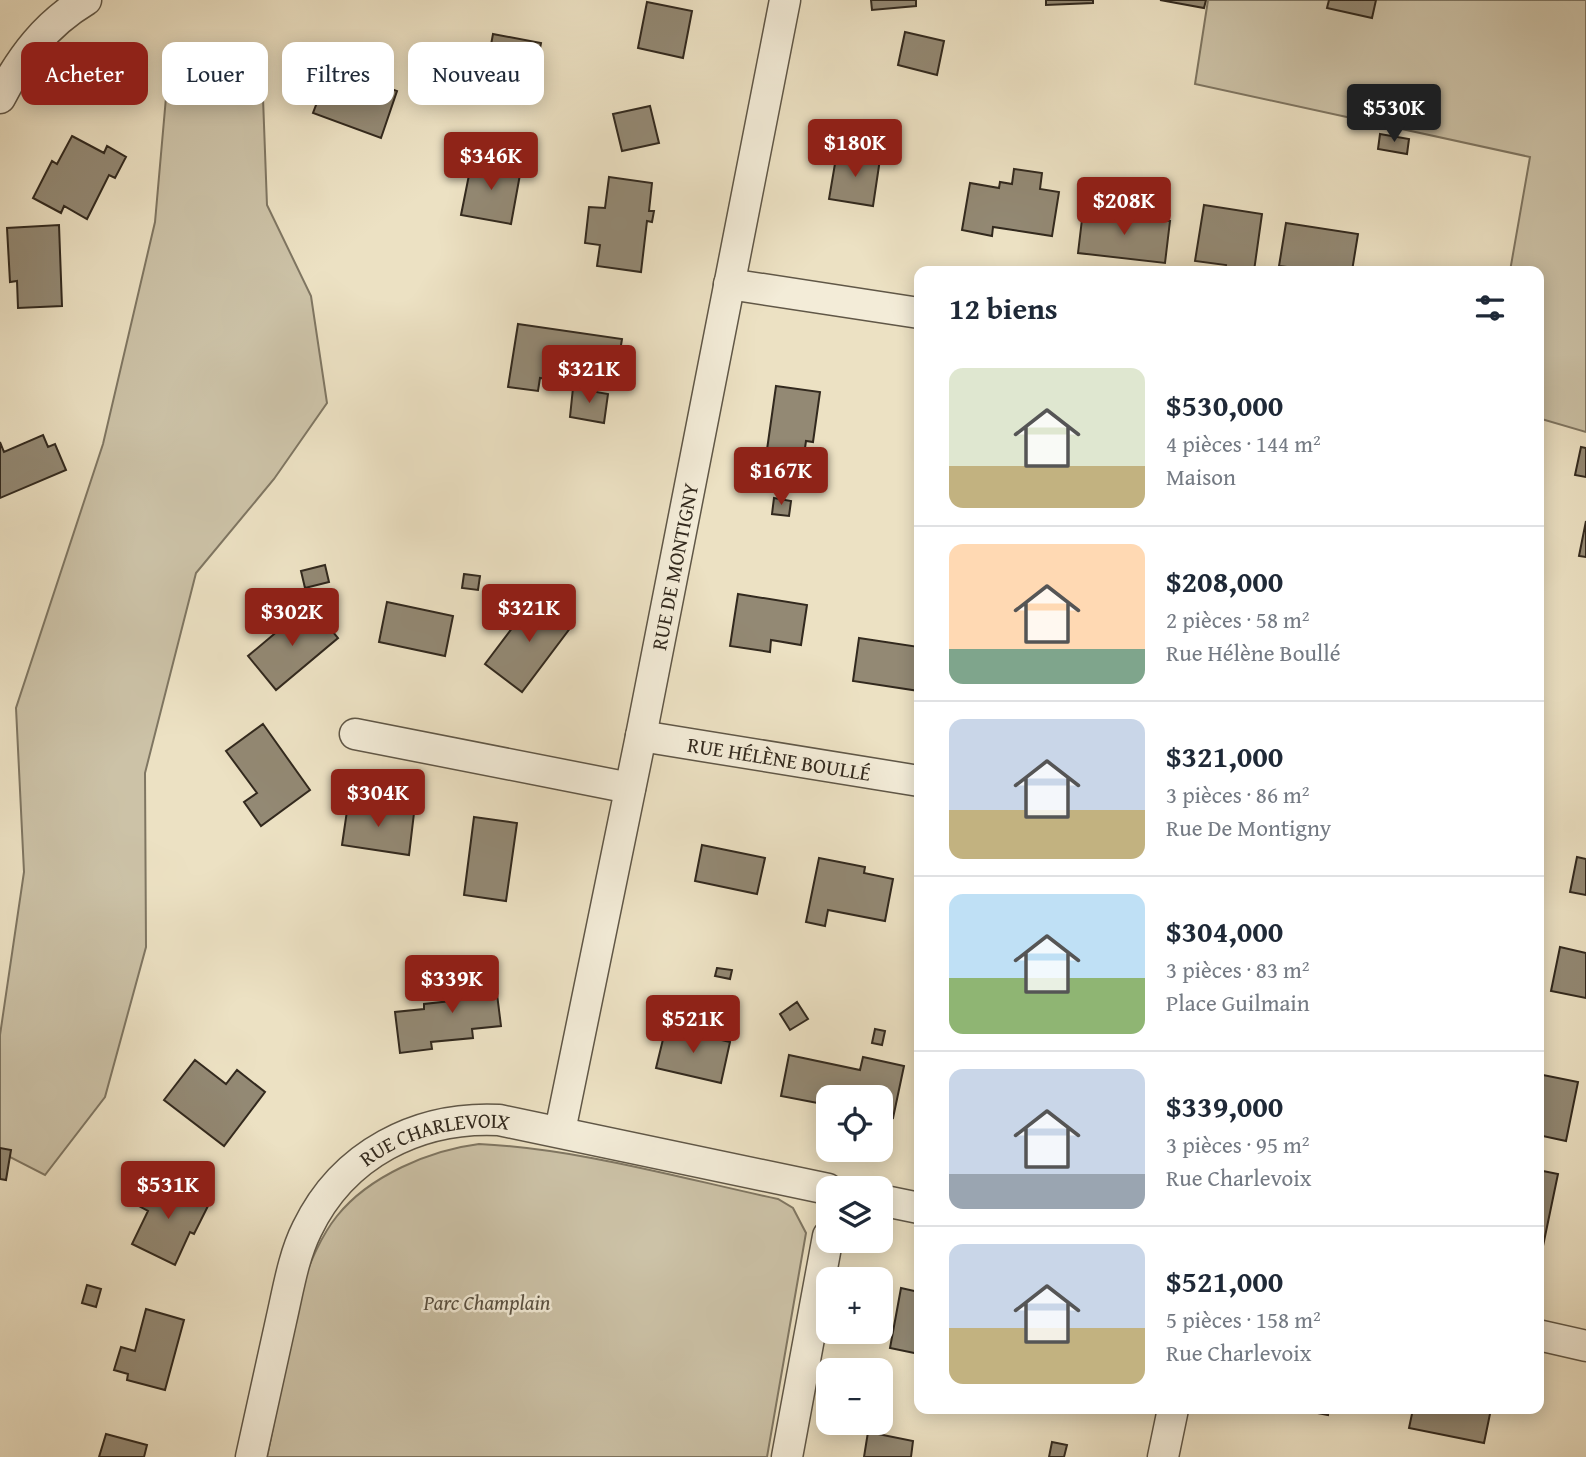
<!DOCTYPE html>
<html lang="fr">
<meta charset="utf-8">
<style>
body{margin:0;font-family:"Gentium Book Plus",serif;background:#f6f6f7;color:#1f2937;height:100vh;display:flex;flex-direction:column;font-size:26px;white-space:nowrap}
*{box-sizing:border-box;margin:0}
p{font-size:23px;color:#747a83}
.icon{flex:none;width:38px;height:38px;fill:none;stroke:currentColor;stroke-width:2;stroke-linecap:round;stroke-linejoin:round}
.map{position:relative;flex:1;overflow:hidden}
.panel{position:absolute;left:914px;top:266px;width:630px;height:1148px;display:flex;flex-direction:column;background:#fff;border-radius:14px;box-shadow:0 4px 18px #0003}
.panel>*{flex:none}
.hud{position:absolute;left:21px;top:42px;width:665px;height:63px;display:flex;gap:14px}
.controls{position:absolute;left:816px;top:1085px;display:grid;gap:14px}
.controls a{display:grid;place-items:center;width:77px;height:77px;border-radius:14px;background:#fff;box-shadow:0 4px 18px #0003;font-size:35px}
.price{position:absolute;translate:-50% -60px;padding:0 16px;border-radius:7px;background:#8f2418;color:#fff;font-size:23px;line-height:46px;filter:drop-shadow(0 2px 4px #0008)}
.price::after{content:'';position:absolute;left:50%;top:42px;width:21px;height:16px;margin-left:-10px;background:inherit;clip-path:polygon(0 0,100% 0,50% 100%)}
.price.on{background:#222;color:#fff}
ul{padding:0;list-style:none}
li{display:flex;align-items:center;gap:21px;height:175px;padding:0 35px}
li+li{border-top:2px solid #e0e1e3}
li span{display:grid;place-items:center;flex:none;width:196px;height:140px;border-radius:14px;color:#555}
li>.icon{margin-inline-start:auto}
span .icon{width:84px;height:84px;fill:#fffc;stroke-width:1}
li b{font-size:30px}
h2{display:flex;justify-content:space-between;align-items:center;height:84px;padding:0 35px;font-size:30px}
.chip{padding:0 24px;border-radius:14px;background:#fff;box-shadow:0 4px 18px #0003;font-size:24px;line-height:63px}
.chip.on{background:#8f2418;color:#fff}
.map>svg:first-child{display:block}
</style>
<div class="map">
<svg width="1586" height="1457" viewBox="0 0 1586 1457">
<rect width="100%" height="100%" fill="#ece1c3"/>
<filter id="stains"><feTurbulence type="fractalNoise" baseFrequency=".00286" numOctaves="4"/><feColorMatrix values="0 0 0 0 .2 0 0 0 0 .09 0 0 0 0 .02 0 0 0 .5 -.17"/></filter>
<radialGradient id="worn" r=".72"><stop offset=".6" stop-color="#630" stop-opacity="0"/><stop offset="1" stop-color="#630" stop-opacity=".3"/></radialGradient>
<!-- green -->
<path fill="#ccc2a7" stroke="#7f7662" stroke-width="2" d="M1208,0h378v432l-48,-14v-147h-28l20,-114 -335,-73z
M205,60l58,38 4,107 44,91 16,107 -53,76 -78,94 -51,200 1,174 -41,150 -60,78 -45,-23v-117l24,-163 -8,-164 87,-264 52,-222 12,-136z
M479,1144c101,5 201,34 299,55l15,9 13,25 -39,224h-500l35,-173c9,-23 19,-48 35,-68 32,-40 93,-66 142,-72z"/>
<!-- building -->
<path fill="#938974" stroke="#32291e" stroke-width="2" d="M871,0h45v6l-44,4z
M1046,0h47v3l-47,2z
M1160,0h46l-2,8z
M1329,0h47l-4,18 -45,-10z
M647,2l45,9 -9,47 -45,-10z
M905,32l39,9 -7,34 -39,-10z
M493,34l48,9 -8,43 -48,-9z
M329,71l27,10 1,-5 40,15 -16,47 -68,-25z
M650,106l9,37 -37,8 -9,-37z
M1380,134l29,5 -2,15 -29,-5z
M72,136l32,17 3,-7 19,11 -11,21 -6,-3 -22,44 -23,-13 -3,7 -28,-15 19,-37 5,3z
M837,152l43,7 -7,47 -44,-7z
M472,160l49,9 -10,55 -50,-9z
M1014,169l28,4 -2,16 19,3 -7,44 -59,-9 -1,9 -30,-6 8,-47 29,5 1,-6 12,2z
M609,177l43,6 -3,28h5l-2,11 -5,-1 -6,51 -44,-6 3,-21 -15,-2 4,-36 16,1z
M1204,205l58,9 -8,57h-29l1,-6 -31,-4z
M1083,211l87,10 -5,42 -87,-10z
M1286,223l72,11 -6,37h-50v-2l-23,-3z
M59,225l3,81 -44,2 -1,-27 -7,1 -3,-54z
M1414,267l28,4h-29z
M518,324l104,15 -8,50 -74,-11 -2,13 -30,-4z
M776,386l44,6 -7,50 -7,-1 -7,49 -37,-5z
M573,388l35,6 -4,29 -34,-6z
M43,435l5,12 7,-3 11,26 -66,28v-56l4,10z
M1581,447l5,1v29l-11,-2z
M774,498l17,3 -2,15 -17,-2z
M1586,521v36l-7,-1z
M325,565l4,17 -24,6 -4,-17z
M464,574l16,2 -2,14 -16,-2z
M738,594l69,11 -6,40 -30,-5 -1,12 -40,-6z
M541,598l33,25 -52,69 -37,-28 43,-57 4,3z
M387,602l66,14 -8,40 -66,-14z
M315,610l23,28 -62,52 -28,-34 50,-42 5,7z
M859,638l60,9v44l-66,-10z
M263,724l47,66 -49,36 -17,-24 13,-9 -31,-42z
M348,804l66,9 -5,42 -67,-10z
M474,817l43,6 -11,78 -42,-6z
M702,845l63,13 -8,36 -62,-13z
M1577,857l9,2v36l-16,-3z
M819,858l46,9 -1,6 29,6 -8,42 -57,-11 -3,16 -19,-4z
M1560,947l26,6v45l-35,-7z
M717,968l15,2 -2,9 -15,-3z
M494,970l7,56 -29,3 1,9 -42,4 1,7 -32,4 -5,-41 29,-3v-5l36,-4 -2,-26z
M797,1002l11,17 -18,11 -10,-16z
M666,1027l64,15 -9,41 -65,-15z
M875,1029l10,2 -3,14 -10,-2z
M789,1055l71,15 3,-13 41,9 -11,52 -13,-2v-19h-52v8l-47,-9z
M195,1060l31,24 11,-14 28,22 -41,54 -60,-46z
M1538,1074l40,8 -12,59 -28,-6z
M0,1148l11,2 -5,30 -6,-1z
M1538,1170l20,4 -15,72 -5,-1z
M151,1179l57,27 -14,28 -4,-2 -15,33 -43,-21 16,-33 -9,-5z
M87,1285l14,4 -5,18 -14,-4z
M901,1288l18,4v62l-29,-6z
M146,1309l38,11 -19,70 -38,-10 1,-6 -14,-4 7,-23 14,4z
M1297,1409h32l-1,6z
M1413,1409h78l-7,34 -75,-15z
M868,1432l45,9 -2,16h-47z
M106,1434l41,11 -3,12h-45z
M1052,1442l15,3 -3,12h-15z"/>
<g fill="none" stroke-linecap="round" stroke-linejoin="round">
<defs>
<g id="street">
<path d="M0,98c21,-41 46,-74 86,-98"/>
<path d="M729,284l190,29"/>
<path d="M355,734l275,54"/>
<path id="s1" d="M641,736l278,45"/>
<path id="s2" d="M560,1131l81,-395 144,-736"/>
<path d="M880,1200l39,8"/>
<path d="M1538,1335l48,11"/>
<path id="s3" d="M251,1457c10,-45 20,-90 30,-136 7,-30 12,-64 26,-92 36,-75 111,-113 192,-109l329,69"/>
<path d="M787,1457l41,-221"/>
<path d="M1163,1457l10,-48"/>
</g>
</defs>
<!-- street casing -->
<use href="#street" stroke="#605747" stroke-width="33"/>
<!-- street -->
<use href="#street" stroke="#f3ecd8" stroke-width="30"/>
</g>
<g text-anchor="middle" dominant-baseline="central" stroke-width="5" stroke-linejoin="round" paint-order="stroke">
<!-- street labels -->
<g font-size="21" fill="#32291e" stroke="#f3ecd8">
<text stroke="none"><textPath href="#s2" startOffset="576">RUE DE MONTIGNY</textPath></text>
<text stroke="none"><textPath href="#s1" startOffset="140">RUE HÉLÈNE BOULLÉ</textPath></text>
<text stroke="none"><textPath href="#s3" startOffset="402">RUE CHARLEVOIX</textPath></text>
</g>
<!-- park labels -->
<g font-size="21" font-style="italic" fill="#584f40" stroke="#f3ecd8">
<text x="487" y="1302">Parc Champlain</text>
</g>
</g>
<rect width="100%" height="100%" filter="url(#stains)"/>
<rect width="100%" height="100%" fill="url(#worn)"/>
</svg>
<div class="controls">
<a><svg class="icon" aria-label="locate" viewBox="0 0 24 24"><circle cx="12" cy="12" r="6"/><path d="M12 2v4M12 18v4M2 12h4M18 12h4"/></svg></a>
<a><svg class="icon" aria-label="layers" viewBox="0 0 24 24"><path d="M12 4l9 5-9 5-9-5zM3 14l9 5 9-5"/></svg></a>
<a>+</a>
<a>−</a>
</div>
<b class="price on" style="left:1394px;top:144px">$530K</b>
<b class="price" style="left:855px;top:179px">$180K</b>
<b class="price" style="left:491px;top:192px">$346K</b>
<b class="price" style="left:1124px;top:237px">$208K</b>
<b class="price" style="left:589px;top:405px">$321K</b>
<b class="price" style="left:781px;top:507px">$167K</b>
<b class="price" style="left:529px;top:644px">$321K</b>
<b class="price" style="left:292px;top:648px">$302K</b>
<b class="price" style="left:378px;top:829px">$304K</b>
<b class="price" style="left:452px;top:1015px">$339K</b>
<b class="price" style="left:693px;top:1055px">$521K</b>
<b class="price" style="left:168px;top:1221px">$531K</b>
<div class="hud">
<a class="chip on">Acheter</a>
<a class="chip">Louer</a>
<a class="chip">Filtres</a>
<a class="chip">Nouveau</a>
</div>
<section class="panel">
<h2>12 biens<svg class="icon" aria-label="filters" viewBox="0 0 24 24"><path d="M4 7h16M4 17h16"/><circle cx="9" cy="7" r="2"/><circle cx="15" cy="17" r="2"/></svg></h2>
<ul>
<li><span style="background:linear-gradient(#dfe7d0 70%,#c2b280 0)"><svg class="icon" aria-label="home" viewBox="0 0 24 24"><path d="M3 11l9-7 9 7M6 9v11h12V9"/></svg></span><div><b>$530,000</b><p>4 pièces · 144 m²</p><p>Maison</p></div></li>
<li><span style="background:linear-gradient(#ffd9b3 75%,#7fa58c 0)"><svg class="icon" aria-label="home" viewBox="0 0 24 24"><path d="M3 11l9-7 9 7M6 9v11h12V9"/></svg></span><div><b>$208,000</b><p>2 pièces · 58 m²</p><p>Rue Hélène Boullé</p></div></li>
<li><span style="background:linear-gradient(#c9d6e8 65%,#c2b280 0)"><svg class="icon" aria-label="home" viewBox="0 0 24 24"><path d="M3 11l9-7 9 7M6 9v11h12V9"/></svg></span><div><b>$321,000</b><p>3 pièces · 86 m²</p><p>Rue De Montigny</p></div></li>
<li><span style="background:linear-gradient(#bfe0f5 60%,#8fb573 0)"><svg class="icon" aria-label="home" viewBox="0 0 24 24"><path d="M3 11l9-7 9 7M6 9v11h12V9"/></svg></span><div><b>$304,000</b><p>3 pièces · 83 m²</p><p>Place Guilmain</p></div></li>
<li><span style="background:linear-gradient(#c9d6e8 75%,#9aa5b1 0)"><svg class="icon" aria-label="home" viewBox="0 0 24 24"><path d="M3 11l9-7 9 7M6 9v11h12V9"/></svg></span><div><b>$339,000</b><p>3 pièces · 95 m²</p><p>Rue Charlevoix</p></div></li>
<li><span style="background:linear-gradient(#c9d6e8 60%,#c2b280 0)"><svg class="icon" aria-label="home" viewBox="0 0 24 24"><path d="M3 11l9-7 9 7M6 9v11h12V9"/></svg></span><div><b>$521,000</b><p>5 pièces · 158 m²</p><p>Rue Charlevoix</p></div></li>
</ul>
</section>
</div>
